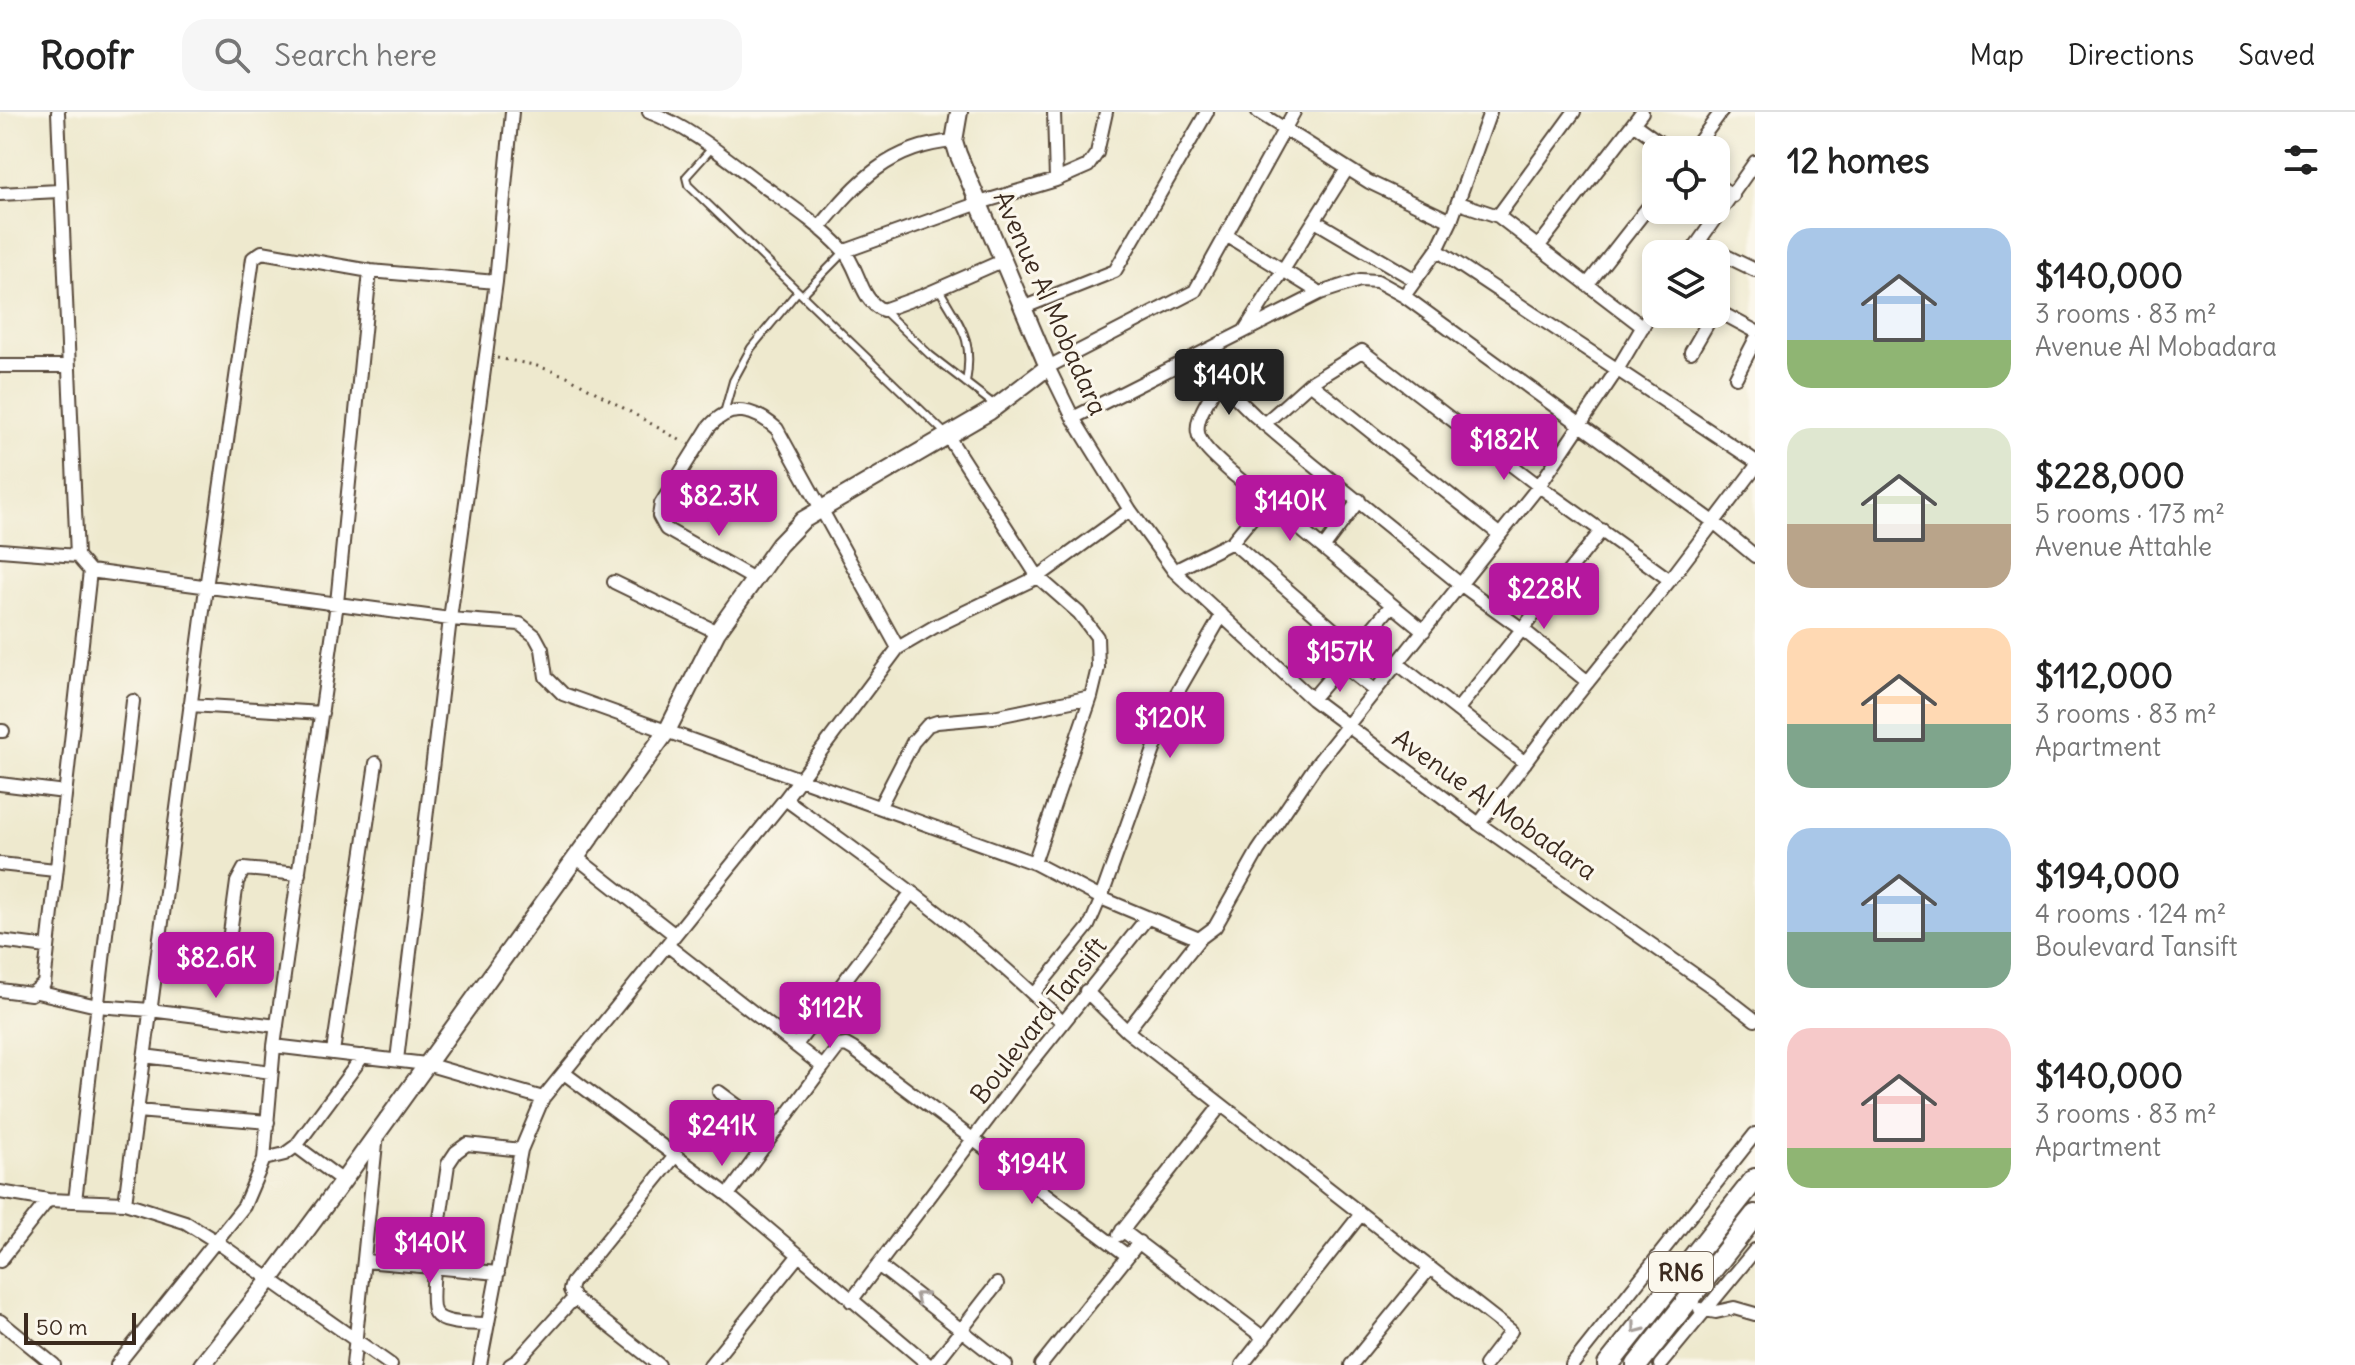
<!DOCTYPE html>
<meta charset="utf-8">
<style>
body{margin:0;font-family:Delius,sans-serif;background:#f6f6f6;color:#222;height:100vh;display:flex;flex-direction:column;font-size:30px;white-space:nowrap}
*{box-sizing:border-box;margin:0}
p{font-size:26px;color:#767676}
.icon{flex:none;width:44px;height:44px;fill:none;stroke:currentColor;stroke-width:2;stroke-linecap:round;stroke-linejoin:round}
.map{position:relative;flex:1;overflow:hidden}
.side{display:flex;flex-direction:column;background:#fff;width:600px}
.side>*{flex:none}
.tools{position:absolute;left:1642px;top:24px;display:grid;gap:16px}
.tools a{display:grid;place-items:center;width:88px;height:88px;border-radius:16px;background:#fff;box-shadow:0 4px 12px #0003;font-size:40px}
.scale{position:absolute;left:24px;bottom:20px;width:112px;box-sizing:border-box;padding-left:8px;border:4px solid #3b2a1e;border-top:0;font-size:22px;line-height:28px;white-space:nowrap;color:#3b2a1e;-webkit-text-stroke:6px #fbf7ec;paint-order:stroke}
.price{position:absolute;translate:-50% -68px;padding:0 18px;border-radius:8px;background:#b5179e;color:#fff;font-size:26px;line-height:52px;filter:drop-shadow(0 2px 4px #0008)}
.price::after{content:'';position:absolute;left:50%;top:48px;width:24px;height:18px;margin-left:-12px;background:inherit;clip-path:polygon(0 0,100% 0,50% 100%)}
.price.selected{background:#222;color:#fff}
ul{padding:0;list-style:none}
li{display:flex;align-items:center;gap:24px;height:200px;padding:0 32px}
li span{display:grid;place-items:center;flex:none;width:224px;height:160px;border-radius:24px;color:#555}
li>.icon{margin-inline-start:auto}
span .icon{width:96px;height:96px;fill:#fffc;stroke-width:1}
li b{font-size:34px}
h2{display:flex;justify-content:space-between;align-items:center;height:96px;padding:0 32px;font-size:34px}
header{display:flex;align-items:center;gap:48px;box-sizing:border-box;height:112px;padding:0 40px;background:#fff;border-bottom:2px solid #e0e0e0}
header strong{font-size:38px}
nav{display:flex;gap:44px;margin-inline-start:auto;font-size:28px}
.search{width:560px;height:72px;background:#f6f6f6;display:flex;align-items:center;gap:20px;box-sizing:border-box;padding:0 28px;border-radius:24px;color:#767676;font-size:30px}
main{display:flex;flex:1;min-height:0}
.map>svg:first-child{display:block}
</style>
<header>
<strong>Roofr</strong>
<div class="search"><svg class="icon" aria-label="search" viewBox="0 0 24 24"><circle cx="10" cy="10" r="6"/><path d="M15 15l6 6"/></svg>Search here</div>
<nav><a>Map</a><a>Directions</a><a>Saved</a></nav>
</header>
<main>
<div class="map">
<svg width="1755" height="1253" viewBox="0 0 1755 1253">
<rect width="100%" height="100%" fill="#fbf7ec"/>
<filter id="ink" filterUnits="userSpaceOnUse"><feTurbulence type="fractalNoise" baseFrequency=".0125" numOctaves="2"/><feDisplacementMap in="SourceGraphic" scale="16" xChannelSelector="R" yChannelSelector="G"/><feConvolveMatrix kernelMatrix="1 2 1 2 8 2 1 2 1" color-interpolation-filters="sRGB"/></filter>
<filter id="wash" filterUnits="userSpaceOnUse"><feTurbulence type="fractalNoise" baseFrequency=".006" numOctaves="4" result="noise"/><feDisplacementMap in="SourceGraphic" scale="32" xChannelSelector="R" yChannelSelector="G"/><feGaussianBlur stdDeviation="1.8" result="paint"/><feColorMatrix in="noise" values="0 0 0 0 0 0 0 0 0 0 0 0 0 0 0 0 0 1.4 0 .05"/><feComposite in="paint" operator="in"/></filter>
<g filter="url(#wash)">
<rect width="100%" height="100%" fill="#eee9ce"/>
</g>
<g filter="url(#ink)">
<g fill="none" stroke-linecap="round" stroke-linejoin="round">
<defs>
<path id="service" d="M712,36l-26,29 2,8 259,250
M939,177c22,39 35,48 27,94
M802,183l42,-43
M883,198l47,45 66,51
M724,301l9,-32 18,-33 47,-57"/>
<path id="pedestrian" d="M1034,882l55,-68 12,-28"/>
<path id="minor" d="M58,0l19,444 13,15 360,48 70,5 15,12 7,13 4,28 17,17 471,169 67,35 98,41
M649,0c41,15 78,47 113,73 28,20 58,40 81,65 16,17 17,51 40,60l39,-14 80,-35
M1054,0l2,68
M1258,0l111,70 82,39
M1294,0l-99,179 -147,76 25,51 57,92 44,61 138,128 167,125 236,165 40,31
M1634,12l36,26
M1693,38l28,-38
M1716,72l17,12
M0,82l59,-3
M1459,91l39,13 145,111
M1498,104l76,-104
M1315,109l100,59
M819,116c39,-47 71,-82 135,-87
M1226,123l94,58
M1699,131l56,27
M1538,135l104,-135
M1437,138l318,211
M845,139l134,-48 77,-23 32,-14 9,-13 9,-41
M1690,142l65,-92
M1587,173l69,-88
M1404,184l33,-46 14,-29 39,-109
M1022,196l93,-37 92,-159
M1716,198l39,21
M1245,218l102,-161
M1691,240l22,-38
M1195,245l60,59 57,48 148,120 62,45 66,53
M0,254h69
M1736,265l19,-37
M1219,270c-31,50 -30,53 14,92l191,157
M1310,271l190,152
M1073,306l247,-125 40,-13 17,1 27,15 311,227 40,33
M1264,312l46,-41 52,-32 177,135 131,94
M947,323l91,142 41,36 18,24 1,31 -7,29 -57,166
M1232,430l124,107
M1324,435l35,-47
M0,438l77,6
M1174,459l58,-29 34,-41
M754,467l-88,-50 -7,-13 2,-12 48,-77c21,-25 46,-18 68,2l121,219
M614,470l103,50
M1397,551l128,100
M1342,553l33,26
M1312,587l80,-94
M190,593l132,8
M1457,598l145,-180
M0,619h3
M0,672l65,8
M785,687c95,69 195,140 277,223
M880,694l33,-64 15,-17 9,-3 56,-5 98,-20
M1479,712l75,-100 116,-144 85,-112
M576,745l99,78
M0,752l55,6
M1101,786l69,-193 52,-90
M0,829l47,6
M667,833l156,122 -95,128
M226,850l11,-80 7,-13 55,5
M0,878l31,4 13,-10 46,-413
M1086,879l41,40 384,300 -26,34
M37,880l60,14 53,4 127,16
M1127,919l72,-92 16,-12 43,-76 58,-86 223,-279 78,-116 39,-66
M796,933l115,-152
M274,934l152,18 117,34
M333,940l43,-289
M144,944l128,16
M397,948l53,-441 46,-337 16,-170
M823,955l16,-21 7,-1 7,4 275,207
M564,961l164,122 201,170
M719,980l55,41
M137,999l131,11
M296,1034l47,35
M264,1047l21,-5 11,-8 67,-90
M0,1080l48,8 77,3 60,19 32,20 174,123
M75,1089l58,-500
M125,1091l81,-615 47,-330 9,-6 108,19 126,11
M1122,1118l142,108
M1119,1123l102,-130
M0,1149l48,-61
M365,1149l133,12
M878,1153l128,100
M851,1189l168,-223 128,-160
M1700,1197l16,3 18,-4 21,6
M0,1209l54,44
M488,1212c-14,-1 -45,2 -53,-11 -9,-14 10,-126 13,-149l8,-12 11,-8 54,6
M117,1253l127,-159 20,-47 10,-113 63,-443 33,-332
M353,1253l24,-231
M480,1253l41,-215 22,-52 242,-299 113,-151 36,-21 104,-50 92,-67
M510,1253l8,-5 56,-62
M659,1253l-85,-67 -4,-8 2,-7 103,-127
M710,1253l88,-109
M934,1253l63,-81
M1041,1253l98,-123
M1242,1253l119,-151
M1351,1253l78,-96
M1572,1253l183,-231
M1660,1253l95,-115"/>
<path id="tertiary" d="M202,1253l67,-84 74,-100 324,-450 50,-99 62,-87 24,-25 187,-109 58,-44 -90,-213 -4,-13 5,-29"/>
<path id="primary" d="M1608,1253l147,-186
M1637,1253l118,-150"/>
</defs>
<!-- service casing -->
<use href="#service" stroke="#564738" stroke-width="10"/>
<!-- pedestrian casing -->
<use href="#pedestrian" stroke="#564738" stroke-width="14"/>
<!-- minor casing -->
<use href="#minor" stroke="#564738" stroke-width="16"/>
<!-- tertiary casing -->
<use href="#tertiary" stroke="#564738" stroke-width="20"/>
<!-- primary casing -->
<use href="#primary" stroke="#564738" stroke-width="24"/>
<!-- path -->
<path stroke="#564738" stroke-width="3" stroke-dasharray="2 6" stroke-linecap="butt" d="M497,246l37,7 33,11 118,67"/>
<!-- service -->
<use href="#service" stroke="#fff" stroke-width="6"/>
<!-- pedestrian -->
<use href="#pedestrian" stroke="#fff" stroke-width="10"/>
<!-- minor -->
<use href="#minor" stroke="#fff" stroke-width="12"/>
<!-- tertiary -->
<use href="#tertiary" stroke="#fff" stroke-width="16"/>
<!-- primary -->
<use href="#primary" stroke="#fff" stroke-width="20"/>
</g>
<!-- one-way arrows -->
<defs><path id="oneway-chevron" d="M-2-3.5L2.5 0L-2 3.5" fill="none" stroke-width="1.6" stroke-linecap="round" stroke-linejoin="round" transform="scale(2)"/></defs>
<g stroke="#a79f9a">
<use href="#oneway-chevron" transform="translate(920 1185) rotate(-142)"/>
<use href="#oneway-chevron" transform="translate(1637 1216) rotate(128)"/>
</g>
</g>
<g text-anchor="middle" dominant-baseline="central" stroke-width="6" stroke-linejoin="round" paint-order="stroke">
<!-- shield labels -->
<rect fill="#fbf7ec" stroke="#75685c" stroke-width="2" x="1649" y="1140" width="64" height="40" rx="6"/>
<g font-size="24" font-weight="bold" fill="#3b2a1e">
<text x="1681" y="1160">RN6</text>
</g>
<!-- street labels -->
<g font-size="26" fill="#3b2a1e" stroke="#fbf7ec">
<text transform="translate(1051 191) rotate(66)">Avenue Al Mobadara</text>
<text transform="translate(1495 692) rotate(35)">Avenue Al Mobadara</text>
<text transform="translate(1038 908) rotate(-52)">Boulevard Tansift</text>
</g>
</g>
</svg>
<div class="tools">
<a><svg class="icon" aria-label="locate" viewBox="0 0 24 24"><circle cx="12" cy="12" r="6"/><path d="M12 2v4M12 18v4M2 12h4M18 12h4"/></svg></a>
<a><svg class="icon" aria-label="layers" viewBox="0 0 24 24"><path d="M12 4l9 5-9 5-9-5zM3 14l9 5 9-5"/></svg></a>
</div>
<div class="scale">50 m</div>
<b class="price selected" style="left:1229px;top:305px">$140K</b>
<b class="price" style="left:1504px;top:370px">$182K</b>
<b class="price" style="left:719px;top:426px">$82.3K</b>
<b class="price" style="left:1290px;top:431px">$140K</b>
<b class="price" style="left:1544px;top:519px">$228K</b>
<b class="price" style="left:1340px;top:582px">$157K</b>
<b class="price" style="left:1170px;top:648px">$120K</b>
<b class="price" style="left:216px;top:888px">$82.6K</b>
<b class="price" style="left:830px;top:938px">$112K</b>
<b class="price" style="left:722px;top:1056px">$241K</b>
<b class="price" style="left:1032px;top:1094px">$194K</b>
<b class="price" style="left:430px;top:1173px">$140K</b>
</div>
<section class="side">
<h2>12 homes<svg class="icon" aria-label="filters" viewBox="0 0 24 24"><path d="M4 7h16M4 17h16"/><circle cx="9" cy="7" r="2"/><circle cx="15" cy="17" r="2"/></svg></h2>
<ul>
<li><span style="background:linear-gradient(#a9c7e8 70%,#8fb573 0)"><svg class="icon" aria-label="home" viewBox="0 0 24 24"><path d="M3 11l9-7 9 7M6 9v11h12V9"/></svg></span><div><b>$140,000</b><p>3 rooms · 83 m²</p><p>Avenue Al Mobadara</p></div></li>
<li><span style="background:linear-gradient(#dfe7d0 60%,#b9a48a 0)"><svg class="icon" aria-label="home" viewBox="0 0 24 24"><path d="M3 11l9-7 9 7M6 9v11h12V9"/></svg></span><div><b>$228,000</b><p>5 rooms · 173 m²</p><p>Avenue Attahle</p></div></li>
<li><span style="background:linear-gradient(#ffd9b3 60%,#7fa58c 0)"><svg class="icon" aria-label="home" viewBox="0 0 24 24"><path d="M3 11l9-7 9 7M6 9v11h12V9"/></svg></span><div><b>$112,000</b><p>3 rooms · 83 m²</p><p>Apartment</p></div></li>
<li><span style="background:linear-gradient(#a9c7e8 65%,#7fa58c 0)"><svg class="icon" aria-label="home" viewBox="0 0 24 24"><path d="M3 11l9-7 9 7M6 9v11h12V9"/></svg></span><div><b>$194,000</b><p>4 rooms · 124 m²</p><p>Boulevard Tansift</p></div></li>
<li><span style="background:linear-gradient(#f6c9c9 75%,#8fb573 0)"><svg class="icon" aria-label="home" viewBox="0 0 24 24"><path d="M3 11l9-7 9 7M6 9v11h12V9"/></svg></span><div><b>$140,000</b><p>3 rooms · 83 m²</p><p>Apartment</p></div></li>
</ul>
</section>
</main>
